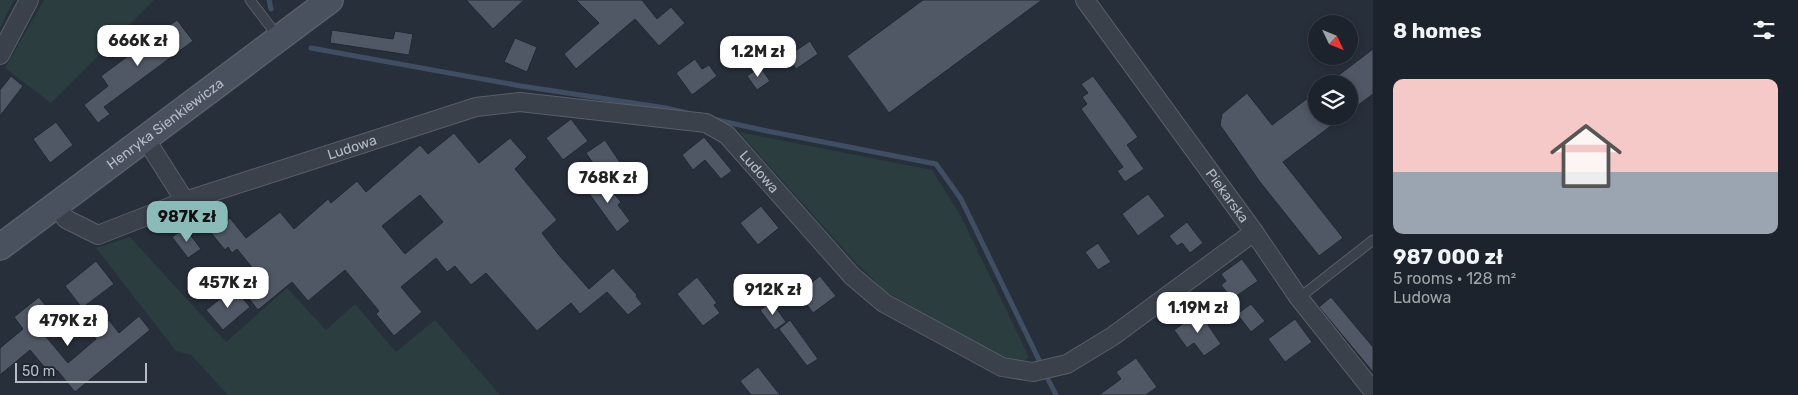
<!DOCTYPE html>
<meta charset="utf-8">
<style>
body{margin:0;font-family:Rubik,sans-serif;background:#252b34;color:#f1f3f6;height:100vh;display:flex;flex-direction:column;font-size:19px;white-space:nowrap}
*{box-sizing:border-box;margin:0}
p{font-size:16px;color:#a0a4a9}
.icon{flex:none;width:28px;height:28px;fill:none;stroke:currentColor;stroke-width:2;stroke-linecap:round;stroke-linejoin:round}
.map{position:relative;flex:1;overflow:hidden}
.sheet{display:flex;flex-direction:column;background:#1d232c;width:425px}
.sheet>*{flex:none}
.needle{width:32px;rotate:133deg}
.tools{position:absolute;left:1308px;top:15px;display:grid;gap:10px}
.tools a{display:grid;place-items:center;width:50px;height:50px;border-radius:50%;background:#1d232c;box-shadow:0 2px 8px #0003,0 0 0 1px #3b4048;font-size:25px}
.scale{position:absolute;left:15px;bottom:12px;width:132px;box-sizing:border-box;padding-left:5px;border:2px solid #b6bcc6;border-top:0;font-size:14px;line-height:18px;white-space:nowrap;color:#b6bcc6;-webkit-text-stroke:4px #1f2630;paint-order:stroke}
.price{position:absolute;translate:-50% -42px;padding:0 11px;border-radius:10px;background:#fff;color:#222;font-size:16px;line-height:32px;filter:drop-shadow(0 1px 2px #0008)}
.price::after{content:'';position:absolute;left:50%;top:30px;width:15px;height:11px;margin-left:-8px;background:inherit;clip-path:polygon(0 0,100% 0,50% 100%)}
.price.current{background:#8bbbb9;color:#111}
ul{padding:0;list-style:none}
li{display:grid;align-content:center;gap:10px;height:265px;padding:0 20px}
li+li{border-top:1px solid #3b4048}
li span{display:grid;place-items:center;height:155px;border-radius:10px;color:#555}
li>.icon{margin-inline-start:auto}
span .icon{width:90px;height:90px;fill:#fffc;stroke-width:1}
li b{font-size:21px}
h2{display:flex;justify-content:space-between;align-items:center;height:60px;padding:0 20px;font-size:21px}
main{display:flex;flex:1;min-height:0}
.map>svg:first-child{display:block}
</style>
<main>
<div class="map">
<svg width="1373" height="395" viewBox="0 0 1373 395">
<rect width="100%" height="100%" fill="#272f3b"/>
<!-- green -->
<path fill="#2b3d3e" d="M0,0h14l-14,28z
M44,0h110l-103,103 -46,-35z
M739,132l193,38 29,46 68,141 -6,5 -22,-4 -116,-67 -28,-27z
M130,237l96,105 61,-54 39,42 29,-26 41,48 39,-32 65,75h-272l-37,-40 -15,-4 -80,-103z"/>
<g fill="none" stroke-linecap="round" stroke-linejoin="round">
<!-- stream -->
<path stroke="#404e64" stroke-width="5" d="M269,0l2,9
M311,48l210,38 145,22 21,5
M712,119l55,12 169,33 25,35 78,161
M1048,379l8,16"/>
</g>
<!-- building -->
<path fill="#505865" stroke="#212832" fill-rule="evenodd" d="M466,0h58l-31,29z
M576,0h66l15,19 14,-12 14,16 -26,23 -24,-27 -59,50 -12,-15 35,-31z
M923,0h119l-153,113 -42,-57z
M177,20l16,21 -89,66 6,7 -12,9 -14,-18 24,-19 -7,-10z
M332,30l61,9 2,-8 18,3 -4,21 -79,-12z
M515,38l22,9 -10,25 -23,-10z
M810,41l8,13 -22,15 -8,-13z
M1373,49v45l-24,18v-28h-22z
M695,59l7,10 7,-4 8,11 -25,19 -16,-22z
M760,67l10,14 -13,9 -10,-14z
M11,76l12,10 -23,30v-26z
M1093,76l45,61 -11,8 17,24 -19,13 -8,-11 6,-4 -42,-58 6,-5 -5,-7 6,-4 -7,-9z
M1316,92v24h28l-61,46 60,76 -24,18 -59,-74 -40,-57 2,-11 25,-21 25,32z
M571,119l17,22 -25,19 -17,-22z
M56,122l17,23 -23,18 -17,-24z
M454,133l25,30 31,-25 17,19 -12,12 42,51 -15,13 16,21 31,35 24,-21 24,27 -1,1 6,8 -14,11 -21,-23 -27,22 -9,-11 -34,28 -51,-58 -15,12 -16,-19 -8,6 -11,-14 -35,29 21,25 -28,24 -18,-22 3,-3 -34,-41 -37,31 -16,-19 -34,28 -12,-15 17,-14 -26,-32 -5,4 -4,-6 -3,3 -14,-17 19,-15 16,20 34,-26 14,17 34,-30 3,4 26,-22 9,11 54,-47 8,9zM420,195l23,27 -38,32 -23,-28z
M704,137l28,34 -11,8 -16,-19 -12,10 -11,-15z
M605,140l20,30 -18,13 -21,-30z
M600,177l21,25 -3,3 12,16 -13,11 -32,-44z
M1148,194l17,22 -27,20 -16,-22z
M761,206l18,22 -21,17 -18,-22z
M1187,222l16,21 -13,10 -8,-10 -5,3 -8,-10z
M185,228l16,21 -13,9 -16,-21z
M1098,243l13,19 -13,8 -13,-18z
M1242,259l16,22 -26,18 -11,-14 5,-4 -5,-7z
M96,261l18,23 -32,24 -17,-22z
M820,276l16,20 -23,17 -8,-11 4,-3 -7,-9z
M697,277l20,26 -3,2 6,8 -17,13 -26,-32z
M234,288l16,19 -27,23 -17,-20z
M39,297l13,17 -15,12 31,37 28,-24 -4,-5 17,-14 10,13 20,-17 11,14 -75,62 -18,-22 -6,5 -21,-25 -30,25v-27l23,-19 -9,-12z
M1331,297l42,50v25l-54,-65z
M772,302l14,20 -11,8 -15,-20z
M1251,304l14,17 -14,11 -14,-18z
M1202,310l9,13 -3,2 13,19 -17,12 -10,-13 -7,5 -13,-18z
M1295,319l17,23 -27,20 -17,-23z
M790,320l28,39 -11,7 -28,-37z
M1136,358l21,29 -11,8h-47l22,-16 -5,-7z
M758,367l22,28h-29l-11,-14z"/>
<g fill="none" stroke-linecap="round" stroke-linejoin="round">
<defs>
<path id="lane" d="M250,0l29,38
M1299,298l74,-58"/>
<g id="street">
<path id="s1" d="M1085,0l169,232 45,66 74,93"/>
<path d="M0,55l29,-55"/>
<path id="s2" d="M145,138l40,63 291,-94 44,-5 186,21 21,12 125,141 32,27 118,64 31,5 34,-8 46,-28 141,-104"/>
<path d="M56,205l10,14 32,16 87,-34"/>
</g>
<g id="secondary">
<path id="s3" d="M0,247l330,-247"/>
</g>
</defs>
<!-- lane casing -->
<use href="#lane" stroke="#585f69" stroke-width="11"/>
<!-- street casing -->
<use href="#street" stroke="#585f69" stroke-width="20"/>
<!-- secondary casing -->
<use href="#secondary" stroke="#585f69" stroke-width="28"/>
<!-- lane -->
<use href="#lane" stroke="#3a414b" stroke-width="9"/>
<!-- street -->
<use href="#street" stroke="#3a414b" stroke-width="18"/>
<!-- secondary -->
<use href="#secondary" stroke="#49505e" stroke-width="25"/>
</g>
<g text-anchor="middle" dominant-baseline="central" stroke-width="5" stroke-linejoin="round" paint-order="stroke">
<!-- street labels -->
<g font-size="14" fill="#b6bcc6" stroke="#1f2630">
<text stroke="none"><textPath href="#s3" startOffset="206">Henryka Sienkiewicza</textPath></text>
<text stroke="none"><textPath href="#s2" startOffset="250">Ludowa</textPath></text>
<text stroke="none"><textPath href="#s2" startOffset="685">Ludowa</textPath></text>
<text stroke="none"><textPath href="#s1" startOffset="242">Piekarska</textPath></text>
</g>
</g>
</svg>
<div class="tools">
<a><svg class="needle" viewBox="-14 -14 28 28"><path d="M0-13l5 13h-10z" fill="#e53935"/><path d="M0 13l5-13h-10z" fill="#a0a4a9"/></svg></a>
<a><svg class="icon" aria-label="layers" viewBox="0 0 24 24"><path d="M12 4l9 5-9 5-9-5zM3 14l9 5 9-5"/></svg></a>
</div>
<div class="scale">50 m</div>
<b class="price" style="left:138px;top:67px">666K zł</b>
<b class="price" style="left:758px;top:78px">1.2M zł</b>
<b class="price" style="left:608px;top:204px">768K zł</b>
<b class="price current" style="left:187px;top:243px">987K zł</b>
<b class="price" style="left:228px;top:309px">457K zł</b>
<b class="price" style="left:773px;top:316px">912K zł</b>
<b class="price" style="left:1198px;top:334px">1.19M zł</b>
<b class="price" style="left:68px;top:347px">479K zł</b>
</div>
<section class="sheet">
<h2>8 homes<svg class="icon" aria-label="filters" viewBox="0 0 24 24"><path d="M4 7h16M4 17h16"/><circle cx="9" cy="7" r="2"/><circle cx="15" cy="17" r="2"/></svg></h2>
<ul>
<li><span style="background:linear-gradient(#f6c9c9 60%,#9aa5b1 0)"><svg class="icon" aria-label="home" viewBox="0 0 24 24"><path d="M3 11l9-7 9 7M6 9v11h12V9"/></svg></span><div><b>987 000 zł</b><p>5 rooms · 128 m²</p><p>Ludowa</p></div></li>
</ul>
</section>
</main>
